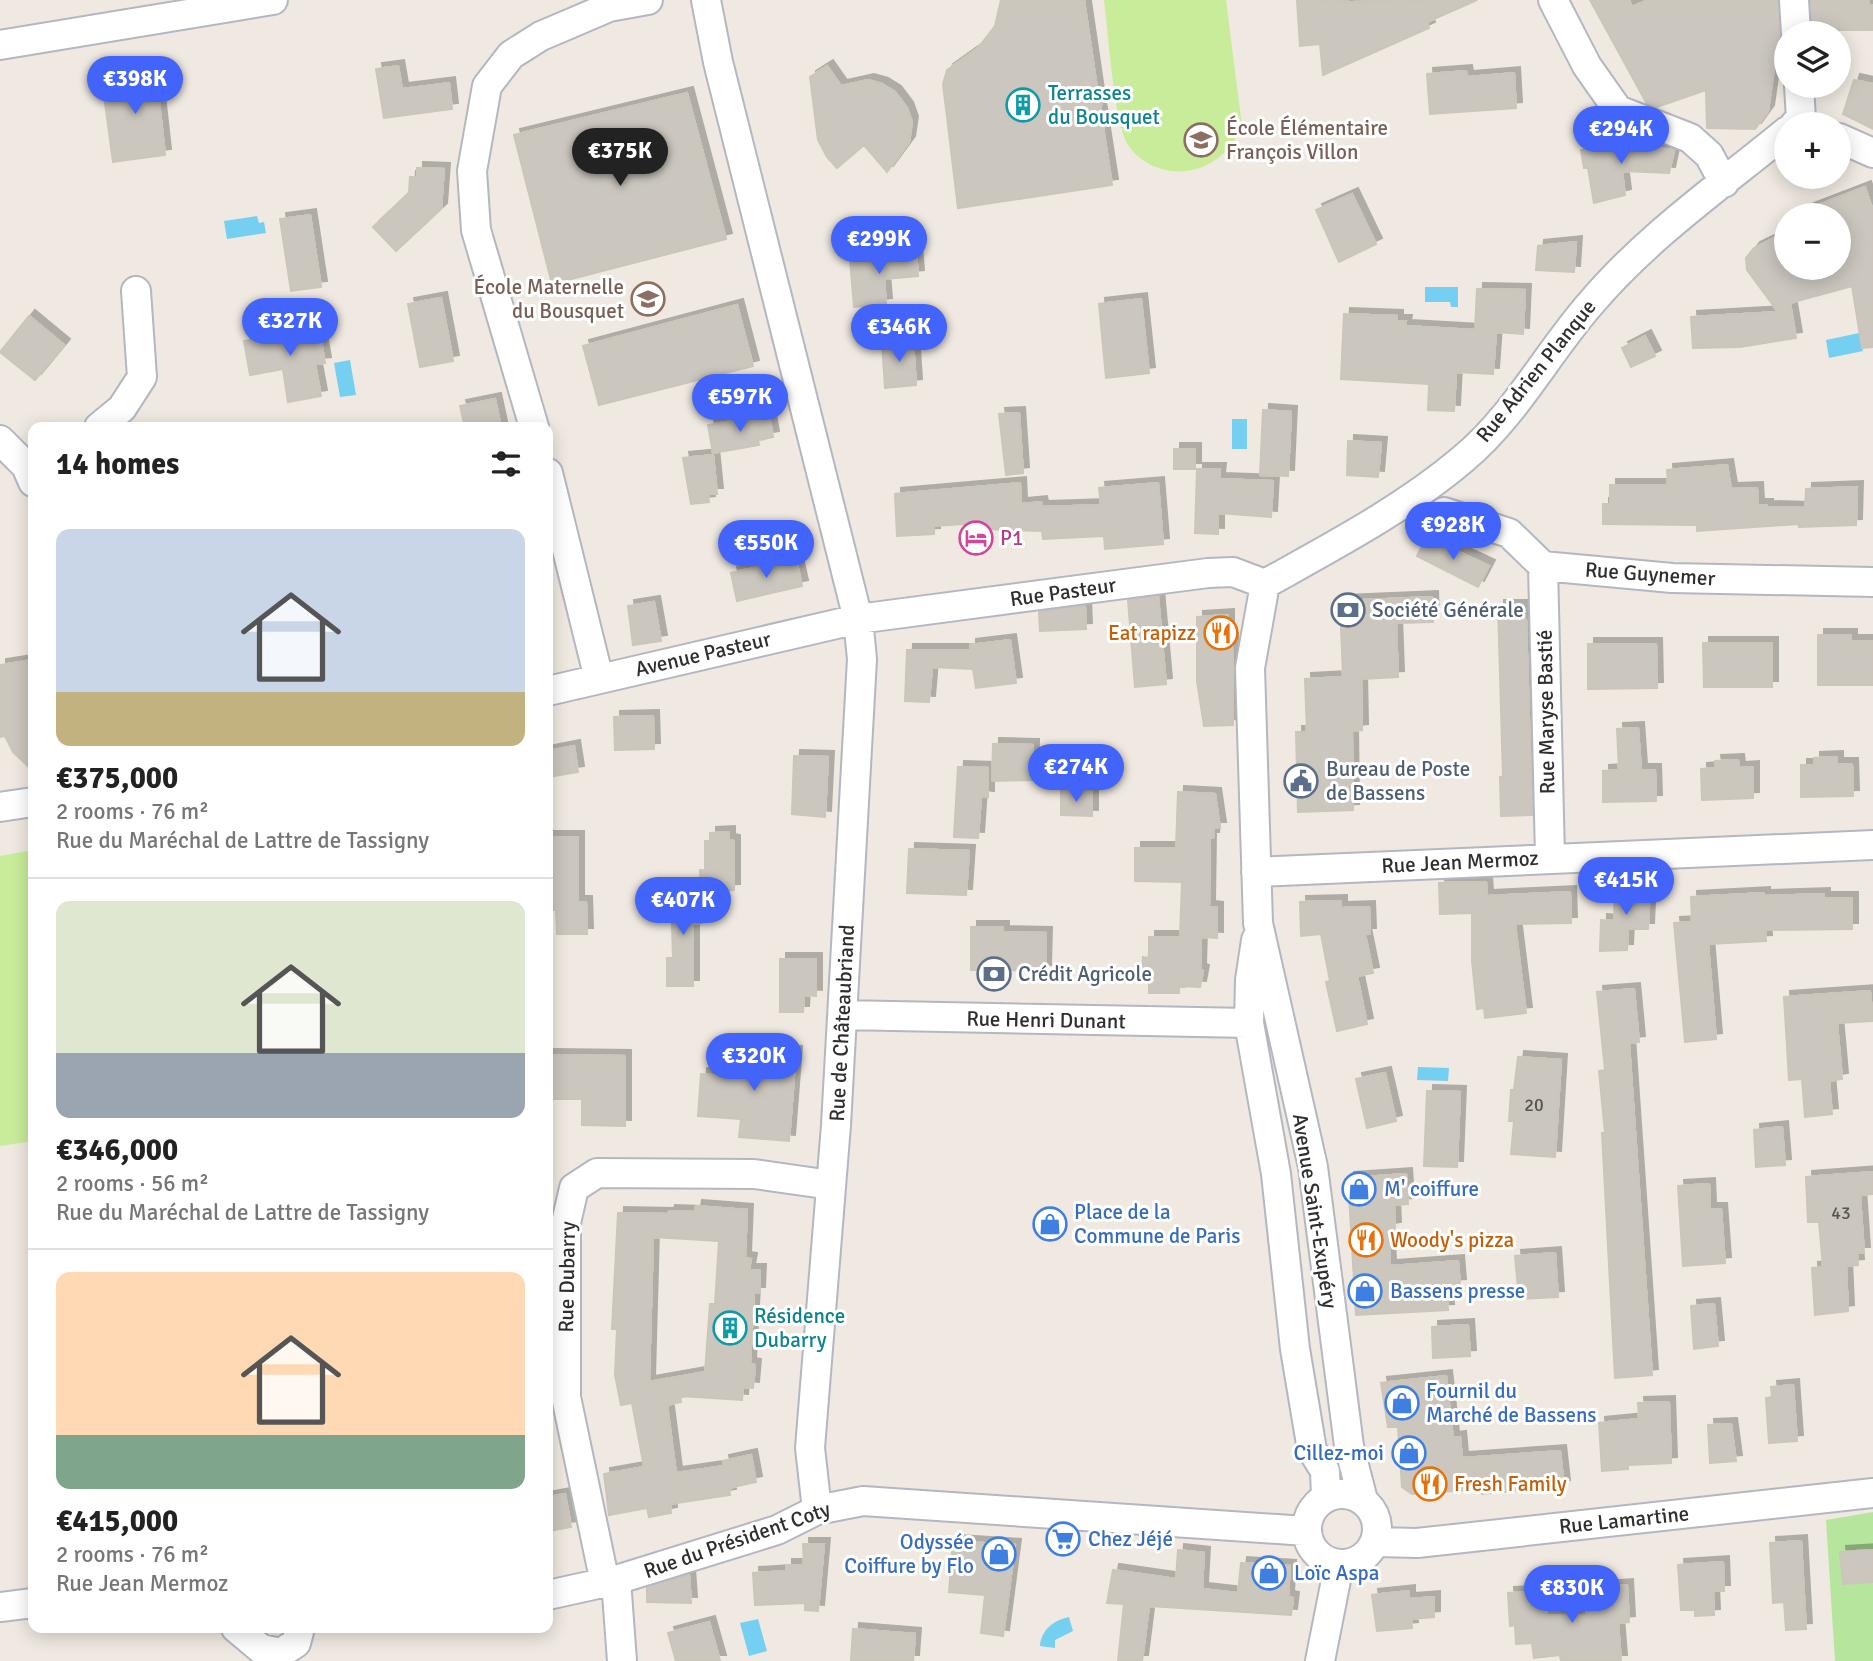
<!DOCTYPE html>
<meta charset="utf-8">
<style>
body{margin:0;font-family:Signika,sans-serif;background:#f2f2f2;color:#222;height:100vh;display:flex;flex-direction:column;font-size:26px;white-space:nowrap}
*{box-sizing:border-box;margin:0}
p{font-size:23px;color:#767676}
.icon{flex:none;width:38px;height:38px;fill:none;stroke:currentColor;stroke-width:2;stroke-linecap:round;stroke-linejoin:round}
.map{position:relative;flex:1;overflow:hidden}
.details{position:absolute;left:28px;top:422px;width:525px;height:1211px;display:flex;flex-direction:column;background:#fff;border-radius:14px;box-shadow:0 4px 18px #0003}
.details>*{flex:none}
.fabs{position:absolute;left:1774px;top:21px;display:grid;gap:14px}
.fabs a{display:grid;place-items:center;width:77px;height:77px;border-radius:50%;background:#fff;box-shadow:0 4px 18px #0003;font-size:35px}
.price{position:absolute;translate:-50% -60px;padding:0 16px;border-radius:24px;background:#4264fb;color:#fff;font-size:23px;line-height:46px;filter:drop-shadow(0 2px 4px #0008)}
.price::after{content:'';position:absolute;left:50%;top:42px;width:21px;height:16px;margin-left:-10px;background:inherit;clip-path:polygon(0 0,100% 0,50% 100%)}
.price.on{background:#222;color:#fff}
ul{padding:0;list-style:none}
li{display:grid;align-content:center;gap:14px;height:371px;padding:0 28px}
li+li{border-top:2px solid #e0e0e0}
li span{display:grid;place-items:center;height:217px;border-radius:14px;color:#555}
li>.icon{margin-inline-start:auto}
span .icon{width:126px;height:126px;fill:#fffc;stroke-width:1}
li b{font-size:30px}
h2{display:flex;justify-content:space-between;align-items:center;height:84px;padding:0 28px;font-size:30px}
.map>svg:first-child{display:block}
</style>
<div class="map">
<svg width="1873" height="1661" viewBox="0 0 1873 1661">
<defs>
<filter id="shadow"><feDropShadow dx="6" dy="-6" stdDeviation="0" flood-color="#0004"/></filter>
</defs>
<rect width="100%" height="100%" fill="#efe9e1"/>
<!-- green -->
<path fill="#b6e59e" d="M1873,1512v149h-38l-9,-141z"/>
<!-- pitch -->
<path fill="#c9ec9a" d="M1104,0h122l16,126c-11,24 -28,41 -55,45 -22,3 -49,-8 -60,-28 -13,-25 -19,-111 -23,-143z
M33,850v291l-33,5v-290z"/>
<!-- water -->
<path fill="#75cff0" d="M257,216l2,7 5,-1 2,11 -39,6 -3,-18z
M1425,287h33v20h-7l-1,-5h-25z
M1859,333l4,18 -34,7 -3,-18z
M350,360l6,35 -16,2 -6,-34z
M1232,419h15v30h-15z
M1418,1067l31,1 -1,13 -31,-1z
M1069,1617l4,14 -18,9v8l-15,-2c1,-16 14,-26 29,-29z
M758,1619l9,32 -18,5 -9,-33z"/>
<!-- building -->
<path fill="#cbc7bf" stroke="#cbc5ba" stroke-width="2" fill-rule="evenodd" filter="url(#shadow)" d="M1001,0h83l14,95 5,5 -3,8 12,77 -154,23 -15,-124 4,-14 31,-22 17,-22z
M1297,0l54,2 126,-2 -50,22 2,6 -106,47 -3,-31 -20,2z
M1590,0h39l3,7 16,-7h130l1,33 -11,78 -13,18 -48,-1 -1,-38 -49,17 -10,-3z
M1811,0h58v5h4v25h-35l-1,3h-25z
M398,66l4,23 47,-6 3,26 -68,9 -8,-49z
M827,66l14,20 27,-6 14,4 13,8 12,16 5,14 -3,20 -22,30 -23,-27 -27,23 -10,-11 -9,-17 -8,-63z
M1466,71l1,6 47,-4 2,35 -86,6 -3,-40z
M163,73l4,27 -8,1 6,54 -52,7 -11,-81z
M1854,80l19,4v45l-30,-15z
M687,93l39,146 -174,45 -38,-149z
M1618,142l56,8 -5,23 -47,-2 3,24 -31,8 -6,-35h-4l-3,-18z
M417,168l27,1 -3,40 -45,42 -23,-24 36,-34 1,-16h7z
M1865,187l8,24v136l-11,1 -10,-62 -62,17 6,35 -56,9 -47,1 -2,-31 87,-5 -31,-42 -1,-12 8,-10 33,-16v36h52v-53l-44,-1z
M1352,194l24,50 -37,18 -23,-52z
M310,215l11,72 -30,4 -11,-72z
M1576,242l-2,30 -38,-2 2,-24z
M916,252l2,24 -34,3 2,25 -32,3 -4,-48z
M1477,289l48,1 -2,44 -27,-2 -3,42 -37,-2 -2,39 -26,-1 1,-26 -88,-5 3,-65 53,2v5h9l-1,5 70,4z
M441,298l12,63 -33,6 -12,-63z
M1141,299l8,74 -43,5 -7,-74z
M737,305l16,61 -154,39 -16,-59z
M29,316l35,29 -29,35 -35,-28z
M309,321l1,9 9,-1 6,34 -10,1 6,32 -33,6 -5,-33 -33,6 -6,-34 33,-5 -2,-9z
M1645,336l10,20 -24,11 -9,-19z
M913,340l3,45 -31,3 -3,-45z
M495,399l6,28h-36l-5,-21z
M1263,410l28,2 -3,64 -28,-1z
M1019,413l4,60 -17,2 -7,-61z
M769,415l4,22 -15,3 1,5 -46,8 -5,-28z
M1348,441l33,2 -3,34 -31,-2z
M1174,449h21v20h-21z
M713,455l4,39h-9l1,8 -18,2 -8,-46z
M1727,465l4,24 26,-1 1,17h9v2l38,1 1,-19 51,-2 -1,38 -57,2v-3l-102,7v-6l-94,-1v-20h7v-19h58l-1,-15z
M1197,469h23l-1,10 54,2 -2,36 -53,-4v21l-23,-1z
M1020,483l1,21 20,-2 1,5 59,-2 -2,-17 59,-5 5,61 -58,5 -1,-13 -61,3 -1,-8 -62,-2 -1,-6 -45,3v8l-37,2 -2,-42z
M1427,537l62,29 -11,21 -61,-31z
M796,559l6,27 -65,15 -6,-28z
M1158,596l8,88 -31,3 -7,-87z
M1432,597l1,25 -37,1 2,54 -37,2 1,51 -10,1 1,79 -55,2 -2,-80h11l-2,-53 38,-2 -3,-76z
M654,602l7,39 -28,4 -5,-39z
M1085,606l1,23 -46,2 -1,-19z
M1498,606h25l1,13h2l6,196 -31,1 -1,-39h3z
M1228,615v25l4,-1 1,86 -29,1 -7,-45v-64z
M1818,635h33v6h22v44h-55z
M1010,640l6,43 -40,5 -3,-19 -41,-2 -3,35 -24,-1 2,-51h63v-5z
M1703,643h69v44h-68z
M1588,644h68l1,44 -69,1z
M33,660v111l-20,-19 -8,-16 -5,1v-72z
M653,716l1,33 -39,1 -1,-33z
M1638,728l3,42h14l1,31 -53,1v-31l16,-1 -2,-41z
M993,744l40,1 -1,35 -40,1z
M574,746l4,26 -30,5v-26z
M794,756l34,1 -3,60 -33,-3z
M1837,757v7h15l1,32 -52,1v-32h13v-7z
M1738,760l1,8 14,-1v31l-51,2 -1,-31 15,-1 -1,-7z
M958,767l30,1v29l-7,-1 -3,42 -24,-1z
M1061,791l31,1v24l-31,-1z
M1178,792l37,2 5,34h-6l-1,10h-3l-1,69 8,1v30l-16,-1 -1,33 3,1 -3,16 -21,-1v7h-30v-13h-7l1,-23 6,1v-21h31l2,-55 -47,-1v-33h41z
M729,832v8l5,1v49l-33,1 -1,-21h5v-29h5v-8z
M548,837h30v65h8l1,32h-30l-1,-24h-8z
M909,849l60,2 -3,44 -59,-2z
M1486,882l1,14 83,-4 1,31 -56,1 11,89 -41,5 -1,-10 -7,1 -5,-48v-48l-32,1 -1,-31z
M1650,885l-2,44h-20l-1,21 -27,1 1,-31 13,1 1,-35z
M701,891l1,32 -9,1v62h-26v-28h6l-2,-66z
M1764,893v3l60,-2v4h28v31l-87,1 1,11 -58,3 8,95 -31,3 -11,-119 18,-1 -1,-25z
M1341,901v7l28,-1 1,27h-5l8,39 -16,3 10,48 -30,7 -11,-49 4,-1 -9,-47 -20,2 -1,-34z
M971,927h32v5l43,1 -1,38 -43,-1v7h-21v-7h-10z
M780,959h36v37l-12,-1 -1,17h-23z
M1634,989l5,53 -10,1 23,332 -37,3 -13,-245h3l-6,-62 6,-1 -8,-78z
M1870,991l3,30 -36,2 5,56 -13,2 3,33 -27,3 -3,-38 -13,1 -5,-83z
M740,1041l24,2 -1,6 33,3 -7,89 -50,-4 2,-18 -43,-3 3,-42 35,3z
M548,1055l77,1v70l-43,-1v-26h-34z
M1518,1057l43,3 -6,97 -44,-3 3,-33h-5l2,-31h3z
M1385,1073l11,48 -29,7 -11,-49z
M1427,1091l33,1 -3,75 -33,-1z
M1782,1127l3,38 -29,2 -2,-37z
M1873,1172v22l-13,1 4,58h-7l1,12 -12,1 2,45 -33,4 -3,-47 11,-1 -4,-45h-11l-2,-45z
M1406,1174l2,30 -14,1 1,23 -7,1 2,37 68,-5 2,24 -14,1 2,24 -92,5 -8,-137z
M1709,1184l1,25h11l4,54 -42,3 -5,-80z
M696,1206l51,4 -2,48 6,1 -2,11h11l-1,23h-5l-4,71 5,1 -2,23 -10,-1 -1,13 -62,-4 1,6 -14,3 9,68 48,-7 -1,-5 28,-6 5,27 -27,6 1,7 -60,9 1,9 -22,4 -2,-9 -38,7 -5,-41 40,-7 -12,-64 -11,2 -6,-30 2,-46h-5l6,-116 50,1 1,-3 26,1zM653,1237l66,4 -4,63h-5l-5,68 -56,10z
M1555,1253l3,44 -39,2 -4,-43z
M1714,1304l4,42 -24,3 -3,-43z
M1468,1325l2,31 -37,2 -1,-31z
M1446,1376l7,62 7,-1 2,21 98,-7 4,35 -82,8 -1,-5 -69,5 -10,-7 -4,-60h-10l-7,-44z
M1793,1385l4,56 -28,2 -3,-45 6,-1 -1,-10z
M1669,1402l2,61 -43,2v4l-26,2 -3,-48 40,-4 -1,-16z
M1731,1424l5,37 -26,2 -2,-38z
M565,1494l6,33 -23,4v-34z
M953,1541l62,4 -12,91 -22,-3 4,-38 -36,-3z
M1801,1541l5,88 -20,1 -2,-28 -11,1 -3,-60z
M803,1544h21l-6,67 -13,-1v-7l-50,2 -2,-32 33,-2v-6h18z
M1178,1550l26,3 -2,36 36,4 3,-30 49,3 -2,31 5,1 -2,17 -142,-9 -7,55h-24l6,-57 -17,-1 6,-33 63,9z
M1873,1550v32l-30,2 -3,-32z
M1723,1562l1,29h-11l1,24 -19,1v-6h-14l-3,-45z
M689,1575l2,28 -44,-1v-14z
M1627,1585l2,37 -11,1 3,38h-60l-1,-6 -26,3 -2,-15 -16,1 -1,-19 -5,1 -2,-33 38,-2 1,24h40l-2,-27z
M1409,1591v8l25,-2v20l-23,2 1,9 -35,3 -5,-36z
M709,1622l11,39h-44l-8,-28z
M853,1629l62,5 -2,27h-62z"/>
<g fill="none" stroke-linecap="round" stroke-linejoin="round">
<defs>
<path id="minor" d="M706,0l12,62 140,557 4,40 -26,466 -26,323 7,62
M1553,0l34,66 31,44 72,28 19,17 15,28
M1794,0l2,33
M0,45l273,-45
M1795,124l6,-5 -2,-33
M1839,138l34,15
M99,427l23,-19 20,-31 -6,-86
M534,427l-58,-197 -4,-59 15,-85 24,-31 30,-19 68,-29 39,-7
M0,440l26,26 7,16
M548,473l51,206
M1444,512l65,21 34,33 129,12 201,4
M1543,566l7,291
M1265,584l-15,84 8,255 55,244 36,279 14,54
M1265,584c68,-38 139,-75 198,-125 52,-43 84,-106 128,-156 56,-66 129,-117 196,-172
M548,691l310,-72 350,-46 25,-1 32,12
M0,807l33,-5
M1256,872l617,-27
M1256,940l-6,40 -1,43 27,151 19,175 17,101 13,21 1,26
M843,1015l406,8
M1307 1529a35 35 0 1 1 70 0a35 35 0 1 1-70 0Z
M1376,1542l41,1 456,-50
M616,1580l6,81
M605,1583l-39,-186v-174l8,-35 23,-15 157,1 77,11
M548,1595l68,-15 161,-50 40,-20 46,-9 443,30
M0,1607l33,-4
M236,1628l25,21 20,4 15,-10 4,-15
M1320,1661l19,-96"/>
</defs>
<!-- minor casing -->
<use href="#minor" stroke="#b4b7c1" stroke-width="32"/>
<!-- minor -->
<use href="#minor" stroke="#fff" stroke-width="28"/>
</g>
<!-- icons -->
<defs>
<symbol id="building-ring" viewBox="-11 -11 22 22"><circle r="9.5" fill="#fff" stroke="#0f9aa8" stroke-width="1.5"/><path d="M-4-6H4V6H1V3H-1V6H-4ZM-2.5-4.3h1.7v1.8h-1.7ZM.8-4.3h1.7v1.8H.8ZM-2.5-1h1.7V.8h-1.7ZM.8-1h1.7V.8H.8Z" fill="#0f9aa8"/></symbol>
<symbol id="school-ring" viewBox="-11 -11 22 22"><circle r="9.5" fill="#fff" stroke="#8d6e63" stroke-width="1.5"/><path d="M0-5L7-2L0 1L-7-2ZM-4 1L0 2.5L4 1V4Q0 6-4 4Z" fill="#8d6e63"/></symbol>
<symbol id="hotel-ring" viewBox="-11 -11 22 22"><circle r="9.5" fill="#fff" stroke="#d1479c" stroke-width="1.5"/><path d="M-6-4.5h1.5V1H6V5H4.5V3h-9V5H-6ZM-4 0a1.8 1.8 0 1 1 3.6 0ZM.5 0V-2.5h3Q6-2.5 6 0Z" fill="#d1479c"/></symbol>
<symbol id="bank-ring" viewBox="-11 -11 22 22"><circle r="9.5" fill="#fff" stroke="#5c6f8a" stroke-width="1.5"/><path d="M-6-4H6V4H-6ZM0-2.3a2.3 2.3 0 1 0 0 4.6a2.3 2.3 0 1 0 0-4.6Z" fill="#5c6f8a"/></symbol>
<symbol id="restaurant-ring" viewBox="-11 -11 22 22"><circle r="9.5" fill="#fff" stroke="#e8710a" stroke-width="1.5"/><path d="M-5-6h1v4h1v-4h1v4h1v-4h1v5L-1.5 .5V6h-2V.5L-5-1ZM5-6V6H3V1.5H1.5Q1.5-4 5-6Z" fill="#e8710a"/></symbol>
<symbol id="civic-ring" viewBox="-11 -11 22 22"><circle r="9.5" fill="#fff" stroke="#5c6f8a" stroke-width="1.5"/><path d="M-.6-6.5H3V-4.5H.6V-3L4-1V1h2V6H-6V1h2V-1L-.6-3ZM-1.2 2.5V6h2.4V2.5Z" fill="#5c6f8a"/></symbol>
<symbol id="shop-ring" viewBox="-11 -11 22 22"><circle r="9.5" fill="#fff" stroke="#3f7fe0" stroke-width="1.5"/><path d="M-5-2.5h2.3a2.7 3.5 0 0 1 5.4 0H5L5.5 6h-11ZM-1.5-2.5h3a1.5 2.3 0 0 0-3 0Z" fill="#3f7fe0"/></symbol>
<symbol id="supermarket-ring" viewBox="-11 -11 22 22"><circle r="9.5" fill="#fff" stroke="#3f7fe0" stroke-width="1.5"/><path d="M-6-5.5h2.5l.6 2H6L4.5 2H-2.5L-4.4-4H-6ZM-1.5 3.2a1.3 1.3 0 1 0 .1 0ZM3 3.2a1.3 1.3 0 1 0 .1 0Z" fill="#3f7fe0"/></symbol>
</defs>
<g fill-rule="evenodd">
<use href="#building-ring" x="1004" y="86" width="38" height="38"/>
<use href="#school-ring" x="1182" y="121" width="38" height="38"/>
<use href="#school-ring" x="629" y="280" width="38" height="38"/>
<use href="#hotel-ring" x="957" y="519" width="38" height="38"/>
<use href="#bank-ring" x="1329" y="591" width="38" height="38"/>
<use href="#restaurant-ring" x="1202" y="614" width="38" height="38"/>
<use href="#civic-ring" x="1282" y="762" width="38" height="38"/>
<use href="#bank-ring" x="975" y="955" width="38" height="38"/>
<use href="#shop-ring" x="1340" y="1170" width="38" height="38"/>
<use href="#shop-ring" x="1031" y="1205" width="38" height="38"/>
<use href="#restaurant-ring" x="1347" y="1221" width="38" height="38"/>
<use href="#shop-ring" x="1346" y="1272" width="38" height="38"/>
<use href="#building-ring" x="711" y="1309" width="38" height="38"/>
<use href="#shop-ring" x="1383" y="1384" width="38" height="38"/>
<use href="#shop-ring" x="1390" y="1434" width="38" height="38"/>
<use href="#restaurant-ring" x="1411" y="1465" width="38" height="38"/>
<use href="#supermarket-ring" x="1044" y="1520" width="38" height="38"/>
<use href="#shop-ring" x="980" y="1535" width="38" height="38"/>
<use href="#shop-ring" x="1250" y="1554" width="38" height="38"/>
</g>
<g text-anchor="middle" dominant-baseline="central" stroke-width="6" stroke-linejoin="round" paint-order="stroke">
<!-- number labels -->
<g font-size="18" fill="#555452">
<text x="1534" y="1105">20</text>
<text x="1841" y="1213">43</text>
</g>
<!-- culture labels -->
<g font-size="21" fill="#0d838f" stroke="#fff" text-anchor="start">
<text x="1048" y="93">Terrasses<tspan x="1048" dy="24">du Bousquet</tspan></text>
<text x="754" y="1316">Résidence<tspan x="754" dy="24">Dubarry</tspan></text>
</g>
<!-- education labels -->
<g font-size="21" fill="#785e54" stroke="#fff" text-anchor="start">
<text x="1226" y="128">École Élémentaire<tspan x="1226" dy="24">François Villon</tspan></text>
<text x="624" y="287" text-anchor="end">École Maternelle<tspan x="624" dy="24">du Bousquet</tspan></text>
</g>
<!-- street labels -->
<g font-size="21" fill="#2e2e2e" stroke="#fff">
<text transform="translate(1536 371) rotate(-51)">Rue Adrien Planque</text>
<text transform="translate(1650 574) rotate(4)">Rue Guynemer</text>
<text transform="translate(1063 592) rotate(-8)">Rue Pasteur</text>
<text transform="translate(703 654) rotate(-13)">Avenue Pasteur</text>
<text transform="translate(1546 712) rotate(-91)">Rue Maryse Bastié</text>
<text transform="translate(1460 862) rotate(-3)">Rue Jean Mermoz</text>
<text transform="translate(1046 1020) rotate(1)">Rue Henri Dunant</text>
<text transform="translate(842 1023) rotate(-87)">Rue de Châteaubriand</text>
<text transform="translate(1315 1211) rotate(81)">Avenue Saint-Exupéry</text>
<text transform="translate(567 1277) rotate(-89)">Rue Dubarry</text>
<text transform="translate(1624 1520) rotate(-6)">Rue Lamartine</text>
<text transform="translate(737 1540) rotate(-19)">Rue du Président Coty</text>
</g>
<!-- hotel labels -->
<g font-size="21" fill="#b23c85" stroke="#fff" text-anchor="start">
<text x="1000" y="538">P1</text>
</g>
<!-- service labels -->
<g font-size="21" fill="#4e5e75" stroke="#fff" text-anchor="start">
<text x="1372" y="610">Société Générale</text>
<text x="1326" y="769">Bureau de Poste<tspan x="1326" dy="24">de Bassens</tspan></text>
<text x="1018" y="974">Crédit Agricole</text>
</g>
<!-- food labels -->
<g font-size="21" fill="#c56008" stroke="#fff" text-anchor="start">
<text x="1196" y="633" text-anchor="end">Eat rapizz</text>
<text x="1390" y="1240">Woody's pizza</text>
<text x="1454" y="1484">Fresh Family</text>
</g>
<!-- shop labels -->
<g font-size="21" fill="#366cbe" stroke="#fff" text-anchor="start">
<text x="1384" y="1189">M' coiffure</text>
<text x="1074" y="1212">Place de la<tspan x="1074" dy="24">Commune de Paris</tspan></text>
<text x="1390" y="1291">Bassens presse</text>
<text x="1426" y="1391">Fournil du<tspan x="1426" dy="24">Marché de Bassens</tspan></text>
<text x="1384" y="1453" text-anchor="end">Cillez-moi</text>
<text x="1088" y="1539">Chez Jéjé</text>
<text x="974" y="1542" text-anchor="end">Odyssée<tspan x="974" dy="24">Coiffure by Flo</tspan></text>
<text x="1294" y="1573">Loïc Aspa</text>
</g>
</g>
</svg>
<div class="fabs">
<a><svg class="icon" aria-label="layers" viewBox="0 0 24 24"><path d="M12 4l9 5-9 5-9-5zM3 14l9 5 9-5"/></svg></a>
<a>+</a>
<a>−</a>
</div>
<b class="price" style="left:135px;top:116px">€398K</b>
<b class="price" style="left:1621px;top:166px">€294K</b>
<b class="price on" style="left:620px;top:188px">€375K</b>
<b class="price" style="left:879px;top:276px">€299K</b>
<b class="price" style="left:290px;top:358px">€327K</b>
<b class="price" style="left:899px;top:364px">€346K</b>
<b class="price" style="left:740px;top:434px">€597K</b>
<b class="price" style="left:1453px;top:562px">€928K</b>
<b class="price" style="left:766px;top:580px">€550K</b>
<b class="price" style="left:1076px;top:804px">€274K</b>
<b class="price" style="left:1626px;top:917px">€415K</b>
<b class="price" style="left:683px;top:937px">€407K</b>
<b class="price" style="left:754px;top:1093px">€320K</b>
<b class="price" style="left:1572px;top:1625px">€830K</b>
<section class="details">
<h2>14 homes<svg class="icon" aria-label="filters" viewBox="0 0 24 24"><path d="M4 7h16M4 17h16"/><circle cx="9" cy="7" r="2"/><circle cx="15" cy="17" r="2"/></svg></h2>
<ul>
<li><span style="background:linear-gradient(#c9d6e8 75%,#c2b280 0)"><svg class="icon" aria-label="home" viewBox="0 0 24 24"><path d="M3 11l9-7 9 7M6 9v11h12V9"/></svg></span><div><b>€375,000</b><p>2 rooms · 76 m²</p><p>Rue du Maréchal de Lattre de Tassigny</p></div></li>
<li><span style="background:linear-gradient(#dfe7d0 70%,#9aa5b1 0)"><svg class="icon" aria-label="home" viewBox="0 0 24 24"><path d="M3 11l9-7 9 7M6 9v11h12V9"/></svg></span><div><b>€346,000</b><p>2 rooms · 56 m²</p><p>Rue du Maréchal de Lattre de Tassigny</p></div></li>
<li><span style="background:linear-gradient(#ffd9b3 75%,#7fa58c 0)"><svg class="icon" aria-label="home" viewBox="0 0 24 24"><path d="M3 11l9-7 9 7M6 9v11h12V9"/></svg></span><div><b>€415,000</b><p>2 rooms · 76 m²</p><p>Rue Jean Mermoz</p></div></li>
</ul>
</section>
</div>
